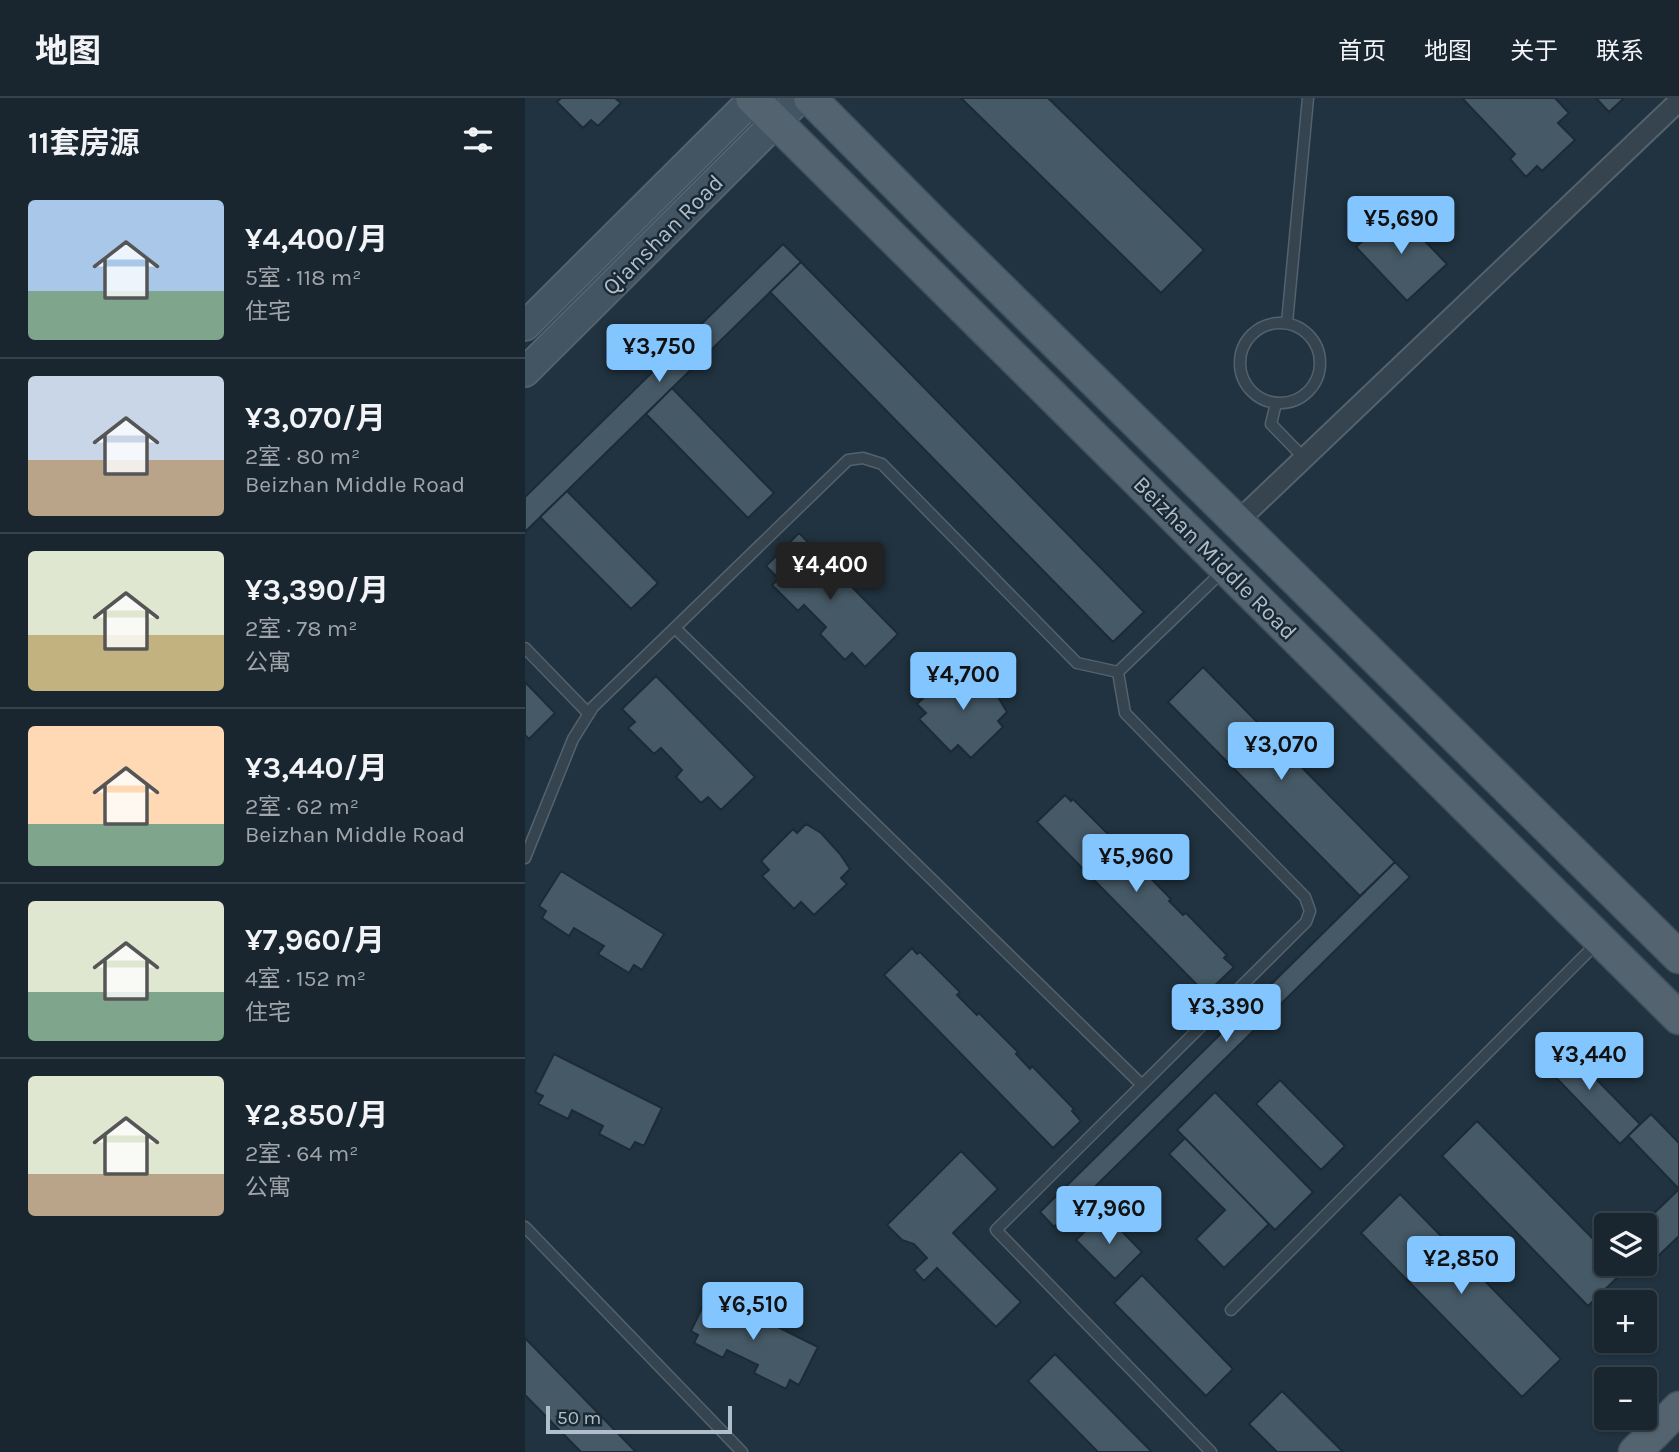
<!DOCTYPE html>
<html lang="zh">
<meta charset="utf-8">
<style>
body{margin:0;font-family:Karla,"Noto Sans SC",sans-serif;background:#26323c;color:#f1f3f6;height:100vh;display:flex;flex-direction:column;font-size:26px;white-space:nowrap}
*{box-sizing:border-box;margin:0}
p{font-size:23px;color:#9fa5ab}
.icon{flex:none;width:38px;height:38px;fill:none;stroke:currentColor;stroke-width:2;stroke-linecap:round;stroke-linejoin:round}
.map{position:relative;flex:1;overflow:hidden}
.side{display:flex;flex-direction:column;background:#192630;width:525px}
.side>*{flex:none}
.fabs{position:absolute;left:1069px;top:1115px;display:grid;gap:14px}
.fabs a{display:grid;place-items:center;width:63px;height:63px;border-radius:7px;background:#192630;box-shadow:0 2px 5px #0004,0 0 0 2px #37434c;font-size:35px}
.scale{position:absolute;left:21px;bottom:18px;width:186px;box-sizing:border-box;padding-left:7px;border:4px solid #b1bfcb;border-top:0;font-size:19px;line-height:24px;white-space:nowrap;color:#b1bfcb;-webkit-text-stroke:5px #1a2934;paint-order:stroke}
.price{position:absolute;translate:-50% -60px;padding:0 16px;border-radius:7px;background:#82c5ff;color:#111;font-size:23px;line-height:46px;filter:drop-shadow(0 2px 4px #0008)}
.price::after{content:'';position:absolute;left:50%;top:42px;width:21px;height:16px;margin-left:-10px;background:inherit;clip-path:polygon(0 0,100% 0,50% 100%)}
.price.selected{background:#222;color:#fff}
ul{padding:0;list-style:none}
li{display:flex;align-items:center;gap:21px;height:175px;padding:0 28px}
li+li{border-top:2px solid #37434c}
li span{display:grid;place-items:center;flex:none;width:196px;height:140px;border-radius:7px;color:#555}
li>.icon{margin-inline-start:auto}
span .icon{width:84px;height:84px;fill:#fffc;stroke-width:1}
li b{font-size:30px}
h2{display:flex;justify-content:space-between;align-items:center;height:84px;padding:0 28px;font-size:30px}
header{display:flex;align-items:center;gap:42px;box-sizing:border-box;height:98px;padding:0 35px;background:#192630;border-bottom:2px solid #37434c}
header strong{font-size:33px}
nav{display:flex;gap:38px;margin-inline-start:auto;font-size:24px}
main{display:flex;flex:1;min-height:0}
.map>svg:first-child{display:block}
</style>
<header>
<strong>地图</strong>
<nav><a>首页</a><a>地图</a><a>关于</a><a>联系</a></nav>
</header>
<main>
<section class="side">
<h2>11套房源<svg class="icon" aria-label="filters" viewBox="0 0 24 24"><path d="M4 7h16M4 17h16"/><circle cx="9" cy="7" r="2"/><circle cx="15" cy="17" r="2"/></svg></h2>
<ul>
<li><span style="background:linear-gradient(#a9c7e8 65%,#7fa58c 0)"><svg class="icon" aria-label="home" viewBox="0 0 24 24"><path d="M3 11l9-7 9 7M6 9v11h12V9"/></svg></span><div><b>¥4,400/月</b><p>5室 · 118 m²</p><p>住宅</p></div></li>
<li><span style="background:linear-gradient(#c9d6e8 60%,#b9a48a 0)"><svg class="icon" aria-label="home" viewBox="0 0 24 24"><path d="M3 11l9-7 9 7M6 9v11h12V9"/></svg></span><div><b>¥3,070/月</b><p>2室 · 80 m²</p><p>Beizhan Middle Road</p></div></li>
<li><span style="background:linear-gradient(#dfe7d0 60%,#c2b280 0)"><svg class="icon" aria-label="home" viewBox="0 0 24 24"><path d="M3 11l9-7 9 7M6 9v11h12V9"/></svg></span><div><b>¥3,390/月</b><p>2室 · 78 m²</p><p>公寓</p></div></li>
<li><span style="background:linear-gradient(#ffd9b3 70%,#7fa58c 0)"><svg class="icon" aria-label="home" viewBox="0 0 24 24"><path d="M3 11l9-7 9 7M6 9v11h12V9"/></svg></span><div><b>¥3,440/月</b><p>2室 · 62 m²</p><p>Beizhan Middle Road</p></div></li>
<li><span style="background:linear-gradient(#dfe7d0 65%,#7fa58c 0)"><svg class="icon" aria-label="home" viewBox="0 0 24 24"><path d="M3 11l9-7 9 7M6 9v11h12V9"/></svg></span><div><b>¥7,960/月</b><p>4室 · 152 m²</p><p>住宅</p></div></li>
<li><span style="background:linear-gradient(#dfe7d0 70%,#b9a48a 0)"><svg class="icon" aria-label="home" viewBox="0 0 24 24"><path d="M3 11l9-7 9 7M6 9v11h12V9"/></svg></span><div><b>¥2,850/月</b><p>2室 · 64 m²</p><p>公寓</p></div></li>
</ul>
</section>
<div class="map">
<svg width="1154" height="1354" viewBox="0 0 1154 1354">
<rect width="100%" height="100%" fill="#213340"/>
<!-- building -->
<path fill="#455966" stroke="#1c2b36" stroke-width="2" d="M36,0h54l6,5 -23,23 -7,-6 -8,8 -26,-26z
M436,0h87l156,152 -43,43z
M937,0h93l14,15 -11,10 17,17 -33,31 -5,-5 -11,11 -16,-18 5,-5z
M1071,0h28l-15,14z
M870,112l52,54 -40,37 -51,-54z
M258,146l18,18 -276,270v-35z
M276,164l343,350 -31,30 -343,-350z
M147,290l102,105 -26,25 -102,-104z
M42,393l91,92 -27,26 -91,-92z
M274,435l99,101 -33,33 -13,-14 -7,7 -25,-26 6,-7 -22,-22 -6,6 -26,-26 7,-6 -13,-13z
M437,569l16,9 20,21 9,15 -9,9 5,6 -32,31 -13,-13 -7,7 -32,-33 7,-6 -9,-9 33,-32 4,4z
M678,569l192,195 -35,34 -192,-194z
M131,578l99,101 -34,33 -13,-13 -7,6 -25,-26 6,-7 -21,-22 -7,6 -26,-26 7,-6 -13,-13z
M0,584l30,31 -26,26 -4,-4z
M540,697l6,6 2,-2 40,40 -3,2 20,21 2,-3 39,40 -2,2 14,14 3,-2 41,42 -3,3 10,9 -28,27 -169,-172z
M281,726l15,9 19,21 10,15 -9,9 6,6 -33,31 -13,-13 -7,7 -32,-33 7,-6 -8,-9 32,-32 4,4z
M870,764l15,15 -356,350 -14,-15z
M36,773l103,63 -22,36 -8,-5 -5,8 -31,-19 6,-8 -30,-18 -5,8 -27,-18 4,-7 -7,-5z
M387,850l5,6 3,-2 40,40 -3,3 20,20 2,-2 39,39 -2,2 14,15 2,-3 42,43 -2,2 9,10 -28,27 -169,-173z
M1033,942l82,84 -20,20 -82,-85z
M29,956l108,54 -18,38 -9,-4 -5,8 -31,-16 4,-8 -31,-16 -4,9 -30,-15 5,-8 -8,-4z
M755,982l65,66 -24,24 -65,-66z
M690,994l98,100 -38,38 -98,-100z
M1126,1016l28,29v46l-51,-53z
M952,1023l130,132v11h10l7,7 -36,35 -146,-150z
M660,1040l84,86 -45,44 -28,-29 29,-29 -56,-56z
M436,1053l37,38 -45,44 68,69 -25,25 -59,-59 -13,13 -10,-11 13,-12 -13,-14 -12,-4 -15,-15z
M1154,1091v47l-24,23 -10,-10v-24h-3z
M875,1096l161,165 -39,38 -161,-164z
M579,1115l38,39 -27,27 -39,-39z
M617,1177l91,94 -27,27 -92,-93z
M184,1195l109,54 -19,38 -9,-5 -4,9 -32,-16 4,-8 -31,-15 -4,8 -29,-15 4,-8 -7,-4z
M0,1240l111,114h-55l-56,-57z
M530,1256l97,98h-54l-70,-71z
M757,1293l61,61h-66l-28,-28z"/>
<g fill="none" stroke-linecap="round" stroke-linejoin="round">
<defs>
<path id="service" d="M715 265a40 40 0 1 1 80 0a40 40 0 1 1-80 0Z
M762,225l21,-225
M751,305l-5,21 33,34
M150,530l467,457
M0,550l64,66
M593,574l106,-102
M0,760l48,-119 20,-32 255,-247 15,-2 19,6 195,199 41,9 7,41 180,184 5,14 -4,11 -310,308 215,222
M0,1129l217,225
M706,1212l365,-366"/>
<path id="minor" d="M712,424l442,-421"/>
<path id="secondary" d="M0,228l229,-228
M0,274l275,-274"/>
<path id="primary" d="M227,0l927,920
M285,0l129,130 740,729
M1110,1354l44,-44"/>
</defs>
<!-- service casing -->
<use href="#service" stroke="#53626d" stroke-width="13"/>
<!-- minor casing -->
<use href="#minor" stroke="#53626d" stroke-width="23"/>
<!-- secondary casing -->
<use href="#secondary" stroke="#53626d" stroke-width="32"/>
<!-- primary casing -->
<use href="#primary" stroke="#41505b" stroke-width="35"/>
<!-- service -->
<use href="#service" stroke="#35444f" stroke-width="10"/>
<!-- minor -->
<use href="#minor" stroke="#35444f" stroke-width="19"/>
<!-- secondary -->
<use href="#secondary" stroke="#435463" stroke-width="28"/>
<!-- primary -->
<use href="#primary" stroke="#536370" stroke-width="32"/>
</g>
<g text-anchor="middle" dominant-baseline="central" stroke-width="5" stroke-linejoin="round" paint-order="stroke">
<!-- street labels -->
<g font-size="23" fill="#b1bfcb" stroke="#1a2934">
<text transform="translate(138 137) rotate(-45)">Qianshan Road</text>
<text transform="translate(690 460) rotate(45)">Beizhan Middle Road</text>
</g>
</g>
</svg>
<div class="fabs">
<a><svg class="icon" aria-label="layers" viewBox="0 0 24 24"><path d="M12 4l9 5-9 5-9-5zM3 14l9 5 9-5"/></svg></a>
<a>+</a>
<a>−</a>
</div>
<div class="scale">50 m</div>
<b class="price" style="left:876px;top:158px">¥5,690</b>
<b class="price" style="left:134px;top:286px">¥3,750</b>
<b class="price selected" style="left:305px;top:504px">¥4,400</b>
<b class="price" style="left:438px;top:614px">¥4,700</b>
<b class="price" style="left:756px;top:684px">¥3,070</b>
<b class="price" style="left:611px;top:796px">¥5,960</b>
<b class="price" style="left:701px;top:946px">¥3,390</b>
<b class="price" style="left:1064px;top:994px">¥3,440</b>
<b class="price" style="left:584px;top:1148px">¥7,960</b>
<b class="price" style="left:936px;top:1198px">¥2,850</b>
<b class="price" style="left:228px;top:1244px">¥6,510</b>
</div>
</main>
